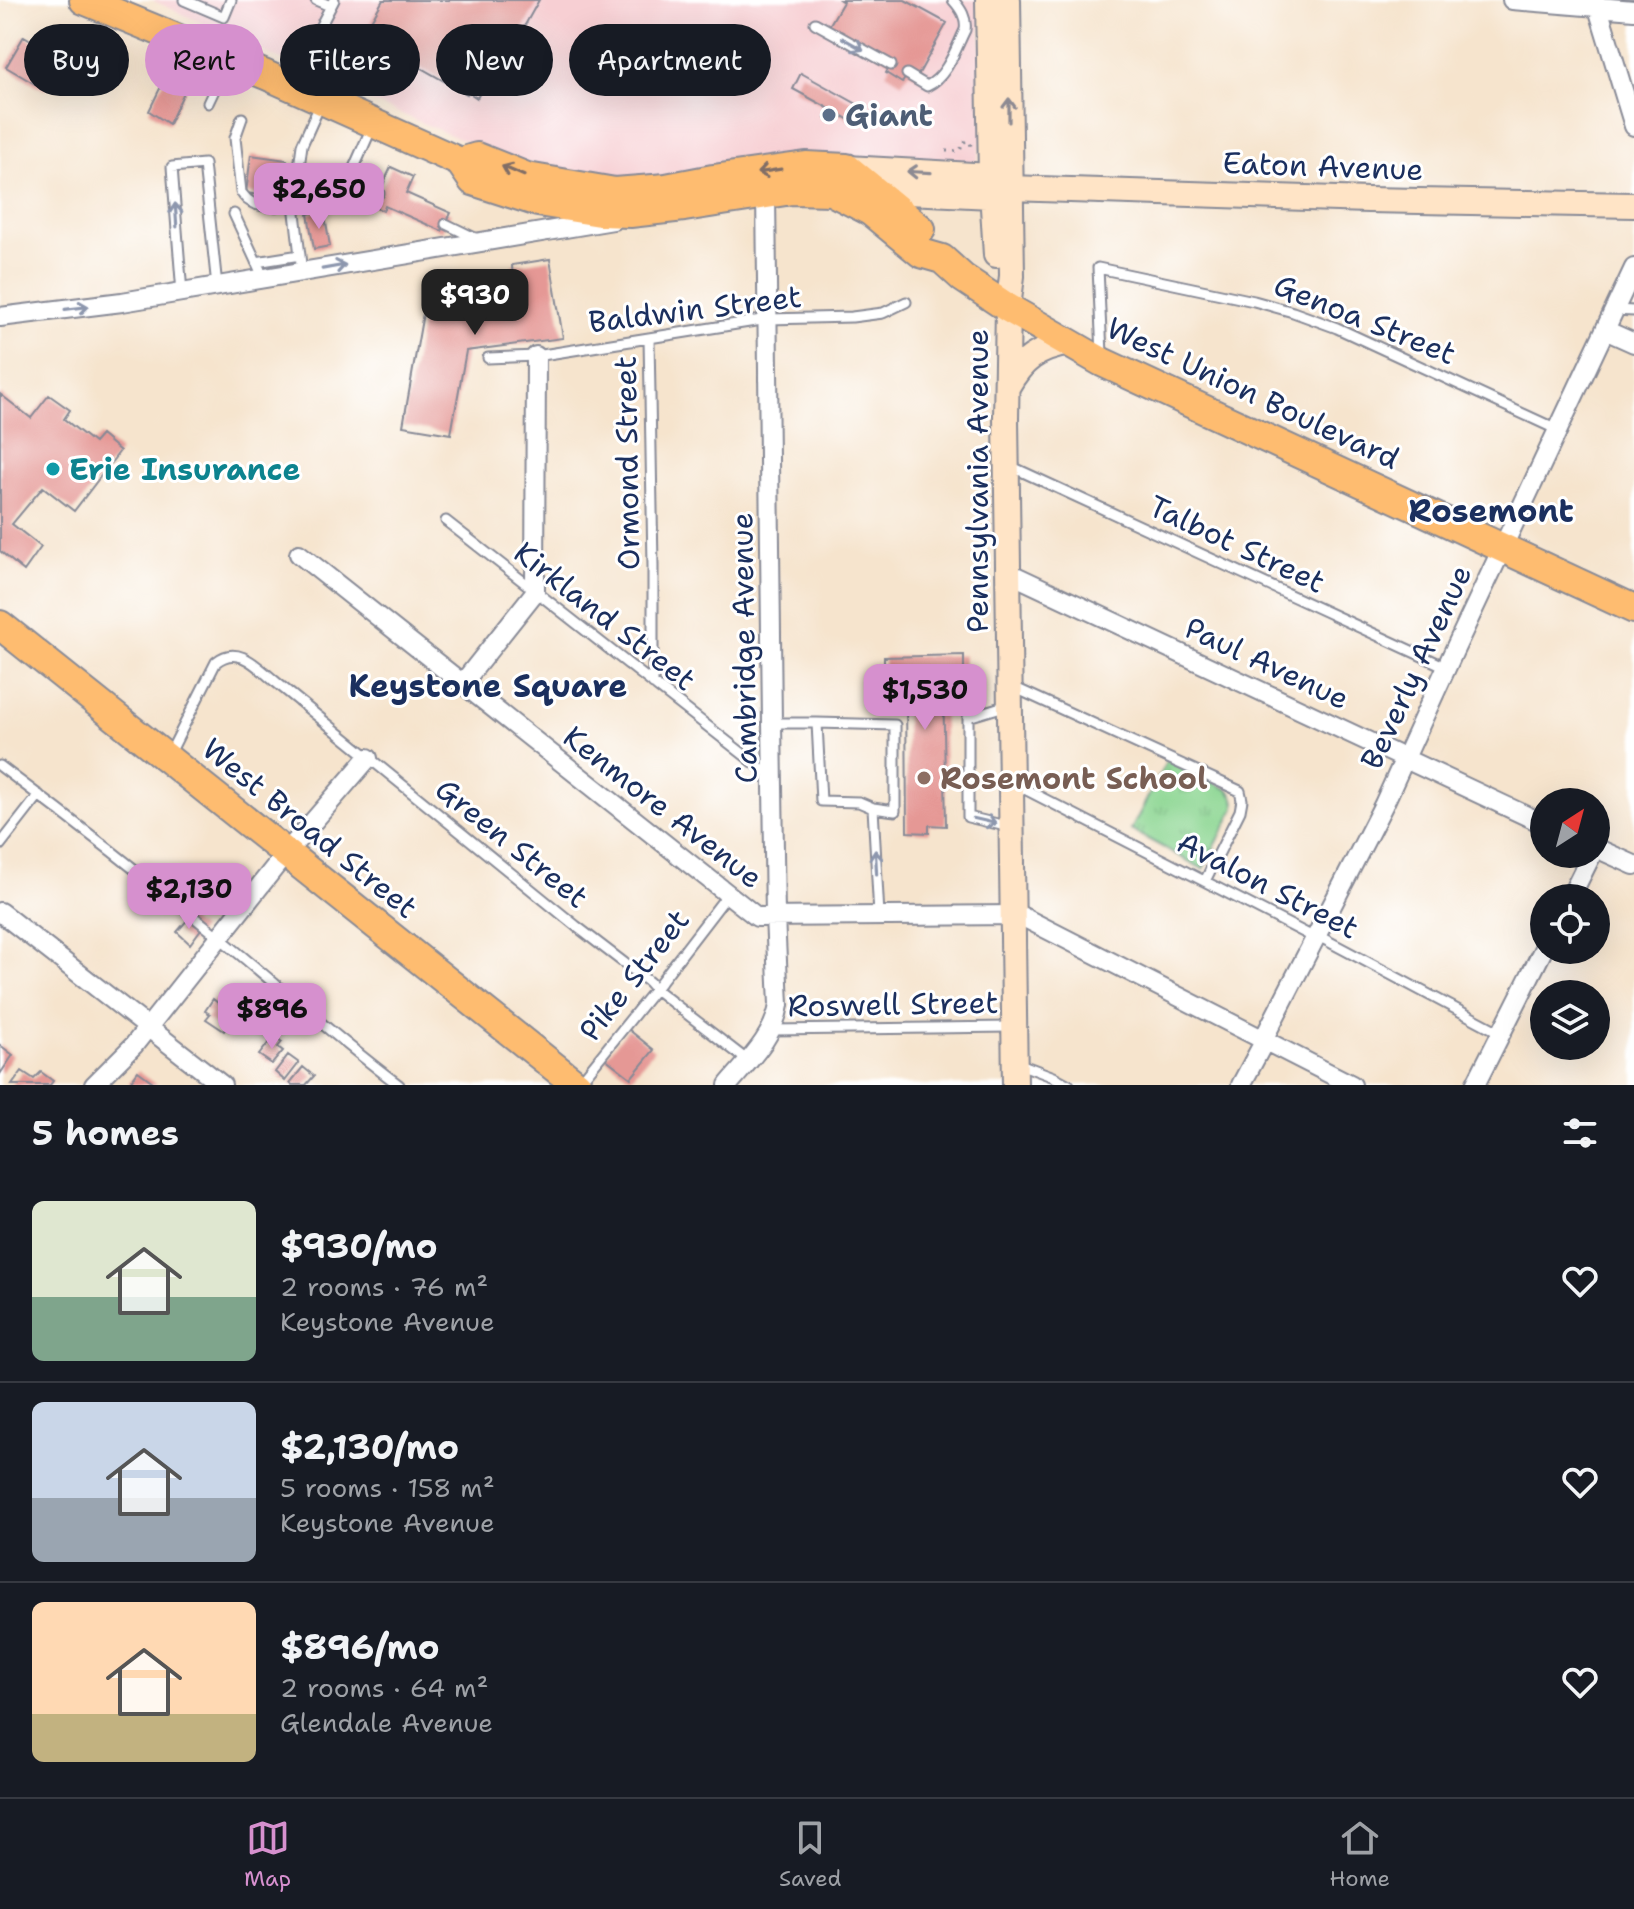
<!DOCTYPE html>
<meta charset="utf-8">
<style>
body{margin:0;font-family:"Shantell Sans",sans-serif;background:#20242c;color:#f1f3f6;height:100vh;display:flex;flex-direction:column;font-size:30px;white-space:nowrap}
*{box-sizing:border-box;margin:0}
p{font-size:26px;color:#9ea1a6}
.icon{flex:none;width:44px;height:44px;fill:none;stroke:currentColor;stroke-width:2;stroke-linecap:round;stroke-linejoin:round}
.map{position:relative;height:1085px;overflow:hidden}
.details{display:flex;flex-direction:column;background:#171b24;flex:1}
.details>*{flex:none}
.top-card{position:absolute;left:24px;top:24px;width:800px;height:72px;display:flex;gap:16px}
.needle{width:52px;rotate:36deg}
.controls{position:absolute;left:1530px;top:788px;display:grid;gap:16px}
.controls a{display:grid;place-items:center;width:80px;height:80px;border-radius:50%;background:#171b24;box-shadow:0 8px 32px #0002;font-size:40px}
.price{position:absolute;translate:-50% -68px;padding:0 18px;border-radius:16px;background:#d690ce;color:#111;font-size:26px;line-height:52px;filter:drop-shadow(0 2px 4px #0008)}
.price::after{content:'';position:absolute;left:50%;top:48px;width:24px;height:18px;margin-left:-12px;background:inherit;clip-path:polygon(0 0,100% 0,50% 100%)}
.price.on{background:#222;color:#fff}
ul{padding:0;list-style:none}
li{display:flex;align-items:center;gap:24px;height:200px;padding:0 32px}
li+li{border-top:2px solid #363941}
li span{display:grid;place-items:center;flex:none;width:224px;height:160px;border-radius:12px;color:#555}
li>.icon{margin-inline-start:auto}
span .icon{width:96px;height:96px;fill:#fffc;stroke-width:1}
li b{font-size:34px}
h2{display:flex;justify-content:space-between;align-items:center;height:96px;padding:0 32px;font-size:34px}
.tag{padding:0 28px;border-radius:36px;background:#171b24;box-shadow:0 8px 32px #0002;font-size:28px;line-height:72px}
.tag.on{background:#d690ce;color:#111}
.tabs{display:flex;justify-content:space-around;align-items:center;height:112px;border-top:2px solid #363941;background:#171b24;font-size:22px;color:#9ea1a6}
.tabs a{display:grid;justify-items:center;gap:4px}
.tabs .on{color:#d690ce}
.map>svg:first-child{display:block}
</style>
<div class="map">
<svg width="1634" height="1085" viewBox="0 0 1634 1085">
<defs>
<pattern id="park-tufts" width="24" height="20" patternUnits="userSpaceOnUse" patternTransform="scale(2)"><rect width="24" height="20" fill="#8cd692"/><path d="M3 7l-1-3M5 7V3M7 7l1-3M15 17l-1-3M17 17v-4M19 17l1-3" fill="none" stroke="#78b880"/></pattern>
</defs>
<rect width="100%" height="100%" fill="#fff"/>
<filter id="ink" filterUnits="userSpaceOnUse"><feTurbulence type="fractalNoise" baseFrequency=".0125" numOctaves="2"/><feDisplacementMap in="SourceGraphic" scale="16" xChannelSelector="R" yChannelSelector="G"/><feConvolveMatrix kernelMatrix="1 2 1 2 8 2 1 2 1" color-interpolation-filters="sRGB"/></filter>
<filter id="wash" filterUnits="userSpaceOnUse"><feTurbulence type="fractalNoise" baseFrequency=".006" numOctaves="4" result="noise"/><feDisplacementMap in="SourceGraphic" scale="32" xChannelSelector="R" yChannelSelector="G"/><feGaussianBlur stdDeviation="1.8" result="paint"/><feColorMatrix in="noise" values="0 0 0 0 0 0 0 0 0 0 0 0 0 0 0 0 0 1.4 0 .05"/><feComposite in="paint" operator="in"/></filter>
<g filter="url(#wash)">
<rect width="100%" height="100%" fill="#f6e4cd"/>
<!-- built -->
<path fill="#f7cfd3" d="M152,0h828l2,138 -5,22 -6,5 -359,19 -108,-26 -140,-60z"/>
<!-- park -->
<path fill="url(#park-tufts)" stroke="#548278" stroke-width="2" d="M1167,760l60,29c7,5 8,10 8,19l-32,61 -72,-39z"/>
<g id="blocks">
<!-- building -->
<path fill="#e59895" d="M383,0h156l-29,52 -8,11 -4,-2 -21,37 -9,-6 -1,2 -104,-59z
M840,0h65l42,23 -30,54 -8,-5 -7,11 -16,-10 6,-10 -63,-37 14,-24z
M24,36l39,23 -18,31 -39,-23z
M801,73l63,35 -8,16 -22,-13 -5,10 -4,-3 5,-9 -37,-20z
M166,76l21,10 -18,38 -20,-13z
M251,155l36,5 -5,38 -36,-5z
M391,167l22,10 -7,16 45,20 -9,18 -57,-25 -2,5 -20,-9 3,-9 11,5z
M317,211l1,6h7l5,29 -16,3 -6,-35z
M550,259l13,79 -97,13 -15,83 -48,-8 25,-141 42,8 43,-11 -1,-17z
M0,394l31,24 18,-23 21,15 -6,9 30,24 7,-8 19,16 -46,60 -31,-24 -31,37 29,23 -17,24 -24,-20z
M964,655v27l-21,1 3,143 -17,-1v8l-22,-1 -1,-146 -22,-2v-27z
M188,919l13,10 -11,15 -13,-12z
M225,995l16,12 -17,24 -18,-12 4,-5 -5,-3 8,-12 5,4z
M628,1029l26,21 -23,28 -26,-20z
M274,1036l8,6 -4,5 5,4 -11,13 -13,-9z
M0,1045l13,10 -13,19z
M288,1055l11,8 -14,18 -10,-9z
M303,1067l11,9 -8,9h-14l-2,-2z
M22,1071l12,8 7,-7 12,9 -3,4h-38z
M138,1071l19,14h-29z"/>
</g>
</g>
<g filter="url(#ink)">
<use href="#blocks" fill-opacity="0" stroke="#888a96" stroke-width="2"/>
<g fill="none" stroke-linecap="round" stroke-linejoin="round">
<defs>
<path id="lane" d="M184,0l40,17 7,-17
M316,0l14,6
M815,23l76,42
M907,74l20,12c20,-9 29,-38 38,-56 2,-12 -4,-21 -12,-30
M291,83l43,-83
M208,103l19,-40
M242,118l-7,20 6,54c4,5 4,7 10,10 7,4 26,7 33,1 6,-4 6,-12 7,-18
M372,127l-23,52 30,14
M234,214l26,56 1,10
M446,224l33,16
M256,262l44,-7
M302,273l-8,-69 8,-59 18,-40
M182,293l-10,-126 32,-3 13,122
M1614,310l20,1
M649,338l4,228v118
M1102,354l-4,-86 156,33 39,11 44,16 221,102
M488,358l48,-2 232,-37 84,-2 31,-4 23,-11
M1010,466l436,201
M446,521l325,255
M1011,686l229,105 2,9 -2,11 -35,70
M1008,705l-40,12v100l42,10
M772,723h45l4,78 38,1 14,6 22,3v-86l-78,-2
M169,755l47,-93c23,-19 43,7 61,21l299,243 73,56 6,7 93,72
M0,766c75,56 148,113 220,172 60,49 117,101 179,147
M1013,783l302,155 9,1 177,94
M873,808l6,107
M0,845l39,-50
M772,1030l239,-3
M1017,1063l37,14 15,8
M580,1082l75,-93 73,-95"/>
<path id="street" d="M1512,0l122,10
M1598,8l36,118
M0,317l122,-15 491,-82
M1605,330l29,13
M299,554l458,363 262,-2 333,170
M1009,573l535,251
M462,684l73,-92 1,-236
M1596,848l38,17
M1570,898l22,-44
M0,912l222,173
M94,1085l40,-40 152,-192 82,-95
M728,1085c20,-24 46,-48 51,-80l-4,-89 -3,-193 -6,-530
M1241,1085l24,-45 2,-8 117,-228 69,-151 181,-385
M1475,1085l69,-137"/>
<path id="secondary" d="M988,0l3,176 5,79
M1008,0l4,276 -4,32 -2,110 9,667
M847,168l144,8 14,9
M866,190l126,6 18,-8 358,12 266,5
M1007,387c16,-28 30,-38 63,-44"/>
<path id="primary" d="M84,0l182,75 194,87 13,19 65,21 62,10 30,1 54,-6 108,-17 39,1 39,20 51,42 21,6 21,19 45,30 94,54 532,247
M460,162l17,-5 50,20 88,15 51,-4 47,-9 93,-13 41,2 74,61
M0,625l577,460"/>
</defs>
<!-- lane casing -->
<use href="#lane" stroke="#888a96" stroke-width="13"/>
<!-- street casing -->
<use href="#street" stroke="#888a96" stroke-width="22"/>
<!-- secondary casing -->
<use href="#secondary" stroke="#888a96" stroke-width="28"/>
<!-- primary casing -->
<use href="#primary" stroke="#888a96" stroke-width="32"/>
<!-- path -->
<path stroke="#888a96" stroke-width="3" stroke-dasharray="2 6" stroke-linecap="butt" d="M946,151h14l3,-8 3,-2 4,1 1,4"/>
<!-- lane -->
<use href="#lane" stroke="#fff" stroke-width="9"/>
<!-- street -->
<use href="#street" stroke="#fff" stroke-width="18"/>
<!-- secondary -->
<use href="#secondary" stroke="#ffe4c6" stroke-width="24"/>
<!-- primary -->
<use href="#primary" stroke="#febc70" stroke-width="28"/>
</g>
<!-- one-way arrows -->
<defs><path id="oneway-shaft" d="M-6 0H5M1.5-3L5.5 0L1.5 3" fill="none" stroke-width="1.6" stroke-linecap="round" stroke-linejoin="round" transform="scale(2)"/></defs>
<g stroke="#8d97ae">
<use href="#oneway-shaft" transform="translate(853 44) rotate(29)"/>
<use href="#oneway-shaft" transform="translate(176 215) rotate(-94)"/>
<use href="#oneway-shaft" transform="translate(334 267) rotate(-10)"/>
<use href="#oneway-shaft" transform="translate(77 308) rotate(-7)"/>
<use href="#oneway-shaft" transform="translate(985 821) rotate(13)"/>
<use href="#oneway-shaft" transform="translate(876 862) rotate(-93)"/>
</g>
<g stroke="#8d8a92">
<use href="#oneway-shaft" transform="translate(1009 110) rotate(-90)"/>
<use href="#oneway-shaft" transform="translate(919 172) rotate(-177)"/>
</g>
<g stroke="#816e66">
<use href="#oneway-shaft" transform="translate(513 171) rotate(-157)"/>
<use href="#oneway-shaft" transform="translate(769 171) rotate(171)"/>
</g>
</g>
<!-- markers -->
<circle fill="#5c6f8a" stroke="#fff" stroke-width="3" cx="829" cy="115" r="8"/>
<circle fill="#0f9aa8" stroke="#fff" stroke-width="3" cx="53" cy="469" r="8"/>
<circle fill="#8d6e63" stroke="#fff" stroke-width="3" cx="924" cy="778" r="8"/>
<g text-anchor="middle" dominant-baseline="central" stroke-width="6" stroke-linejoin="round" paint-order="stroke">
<!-- service labels -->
<g font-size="30" font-weight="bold" fill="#4e5e75" stroke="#fff" text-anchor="start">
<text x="845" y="115">Giant</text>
</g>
<!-- street labels -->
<g font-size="30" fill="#1b2f5e" stroke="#fff">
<text transform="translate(1323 166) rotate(2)">Eaton Avenue</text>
<text transform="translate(695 309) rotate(-7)">Baldwin Street</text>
<text transform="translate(1365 319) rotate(22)">Genoa Street</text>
<text transform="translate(1253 393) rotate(25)">West Union Boulevard</text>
<text transform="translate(627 463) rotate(-91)">Ormond Street</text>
<text transform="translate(977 481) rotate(-90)">Pennsylvania Avenue</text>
<text transform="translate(1237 544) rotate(25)">Talbot Street</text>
<text transform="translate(605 616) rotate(38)">Kirkland Street</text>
<text transform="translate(744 648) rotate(-91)">Cambridge Avenue</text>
<text transform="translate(1267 663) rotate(25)">Paul Avenue</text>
<text transform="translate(1416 667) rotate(-65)">Beverly Avenue</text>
<text transform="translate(663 807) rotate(38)">Kenmore Avenue</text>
<text transform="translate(310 828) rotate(39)">West Broad Street</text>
<text transform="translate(512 843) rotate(39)">Green Street</text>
<text transform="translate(1268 885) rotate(27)">Avalon Street</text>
<text transform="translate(634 975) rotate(-52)">Pike Street</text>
<text transform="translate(893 1004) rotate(-1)">Roswell Street</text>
</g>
<!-- culture labels -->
<g font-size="30" font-weight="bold" fill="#0d838f" stroke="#fff" text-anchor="start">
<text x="69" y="469">Erie Insurance</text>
</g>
<!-- education labels -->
<g font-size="30" font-weight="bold" fill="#785e54" stroke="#fff" text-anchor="start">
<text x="940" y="778">Rosemont School</text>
</g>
<!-- neighbourhood labels -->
<g font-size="32" font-weight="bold" fill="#1b2f5e" stroke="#fff">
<text x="1491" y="510">Rosemont</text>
<text x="488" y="685">Keystone Square</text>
</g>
</g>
</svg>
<div class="controls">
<a><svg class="needle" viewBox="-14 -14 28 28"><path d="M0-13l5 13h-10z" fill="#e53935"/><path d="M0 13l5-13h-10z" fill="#9ea1a6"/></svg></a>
<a><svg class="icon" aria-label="locate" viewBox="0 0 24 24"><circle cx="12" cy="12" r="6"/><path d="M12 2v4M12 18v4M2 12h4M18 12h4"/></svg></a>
<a><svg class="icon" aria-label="layers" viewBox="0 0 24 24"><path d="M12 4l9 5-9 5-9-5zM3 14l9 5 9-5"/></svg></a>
</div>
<b class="price" style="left:319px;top:231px">$2,650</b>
<b class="price on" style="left:475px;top:337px">$930</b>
<b class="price" style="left:925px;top:732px">$1,530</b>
<b class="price" style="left:189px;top:931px">$2,130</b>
<b class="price" style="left:272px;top:1051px">$896</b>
<div class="top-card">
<a class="tag">Buy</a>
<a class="tag on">Rent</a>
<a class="tag">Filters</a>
<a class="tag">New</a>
<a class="tag">Apartment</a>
</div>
</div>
<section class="details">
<h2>5 homes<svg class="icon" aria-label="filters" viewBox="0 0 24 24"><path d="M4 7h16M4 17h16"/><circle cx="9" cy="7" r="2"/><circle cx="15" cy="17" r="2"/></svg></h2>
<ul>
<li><span style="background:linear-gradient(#dfe7d0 60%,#7fa58c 0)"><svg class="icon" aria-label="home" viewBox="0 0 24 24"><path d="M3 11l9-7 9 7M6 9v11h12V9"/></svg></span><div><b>$930/mo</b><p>2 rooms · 76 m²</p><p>Keystone Avenue</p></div><svg class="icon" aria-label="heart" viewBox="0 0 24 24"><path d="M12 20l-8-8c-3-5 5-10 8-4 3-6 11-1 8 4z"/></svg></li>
<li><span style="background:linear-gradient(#c9d6e8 60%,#9aa5b1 0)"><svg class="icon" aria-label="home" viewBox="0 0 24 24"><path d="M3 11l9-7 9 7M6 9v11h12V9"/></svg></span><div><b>$2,130/mo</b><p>5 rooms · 158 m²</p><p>Keystone Avenue</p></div><svg class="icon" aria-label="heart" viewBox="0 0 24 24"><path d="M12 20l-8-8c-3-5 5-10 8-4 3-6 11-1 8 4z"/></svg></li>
<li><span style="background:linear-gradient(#ffd9b3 70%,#c2b280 0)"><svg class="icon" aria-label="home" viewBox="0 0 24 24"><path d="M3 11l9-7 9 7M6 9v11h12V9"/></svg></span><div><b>$896/mo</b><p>2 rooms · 64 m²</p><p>Glendale Avenue</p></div><svg class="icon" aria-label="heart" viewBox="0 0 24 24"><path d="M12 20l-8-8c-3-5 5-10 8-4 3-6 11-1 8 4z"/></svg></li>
</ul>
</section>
<nav class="tabs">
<a class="on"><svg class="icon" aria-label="map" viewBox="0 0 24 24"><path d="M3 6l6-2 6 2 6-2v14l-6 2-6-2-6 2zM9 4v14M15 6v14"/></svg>Map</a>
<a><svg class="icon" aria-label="saved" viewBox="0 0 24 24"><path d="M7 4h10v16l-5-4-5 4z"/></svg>Saved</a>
<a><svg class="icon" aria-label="home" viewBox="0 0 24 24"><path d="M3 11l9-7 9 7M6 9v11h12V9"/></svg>Home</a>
</nav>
